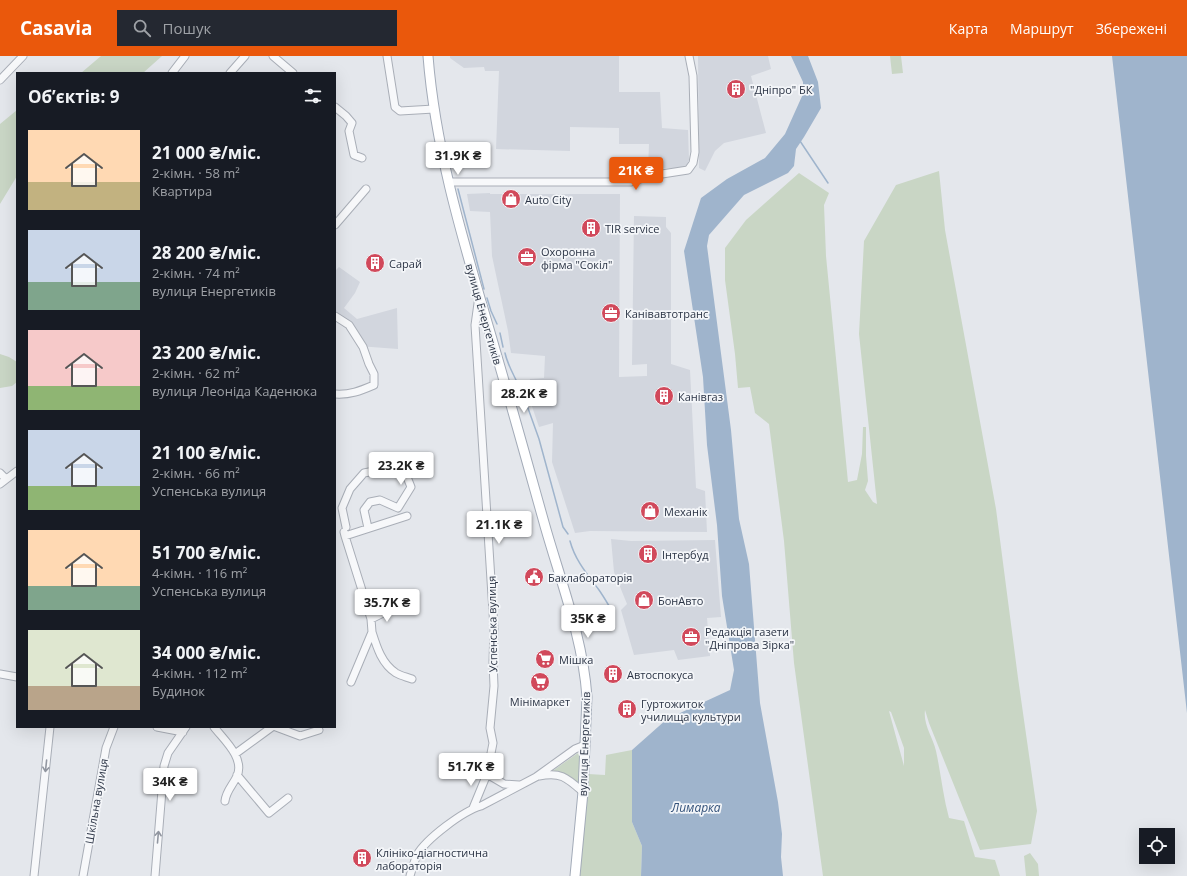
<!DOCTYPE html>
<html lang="uk">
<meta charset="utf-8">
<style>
body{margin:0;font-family:"Open Sans",sans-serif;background:#242831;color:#f1f3f6;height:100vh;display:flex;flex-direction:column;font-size:15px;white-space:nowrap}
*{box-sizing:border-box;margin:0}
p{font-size:13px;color:#9ea1a6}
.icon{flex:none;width:22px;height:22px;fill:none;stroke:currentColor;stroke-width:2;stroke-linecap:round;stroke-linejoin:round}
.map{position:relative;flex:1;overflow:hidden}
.side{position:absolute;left:16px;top:16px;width:320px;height:656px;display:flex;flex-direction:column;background:#171b24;border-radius:0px;box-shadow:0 4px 16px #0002}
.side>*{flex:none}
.controls{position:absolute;left:1139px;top:772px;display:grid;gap:8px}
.controls a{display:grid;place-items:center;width:36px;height:36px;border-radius:0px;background:#171b24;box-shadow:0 4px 16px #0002;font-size:20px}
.price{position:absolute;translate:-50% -34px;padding:0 9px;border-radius:4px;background:#fff;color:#222;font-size:13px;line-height:26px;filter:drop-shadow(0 1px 2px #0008)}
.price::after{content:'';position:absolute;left:50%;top:24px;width:12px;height:9px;margin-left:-6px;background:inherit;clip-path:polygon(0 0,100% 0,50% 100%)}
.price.selected{background:#ea580c;color:#fff}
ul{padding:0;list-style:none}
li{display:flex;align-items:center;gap:12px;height:100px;padding:0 12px}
li span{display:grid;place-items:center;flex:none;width:112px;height:80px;border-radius:0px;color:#555}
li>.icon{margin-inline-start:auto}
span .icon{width:48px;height:48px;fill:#fffc;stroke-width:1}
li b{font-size:17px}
h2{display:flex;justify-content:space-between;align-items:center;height:48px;padding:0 12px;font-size:17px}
header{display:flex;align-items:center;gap:24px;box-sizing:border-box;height:56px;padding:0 20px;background:#ea580c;color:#fff}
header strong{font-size:19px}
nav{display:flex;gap:22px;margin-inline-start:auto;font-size:14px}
.search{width:280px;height:36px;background:#242831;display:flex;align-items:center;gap:10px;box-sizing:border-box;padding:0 14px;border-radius:0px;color:#9ea1a6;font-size:15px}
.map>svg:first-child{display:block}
</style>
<header>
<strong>Casavia</strong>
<div class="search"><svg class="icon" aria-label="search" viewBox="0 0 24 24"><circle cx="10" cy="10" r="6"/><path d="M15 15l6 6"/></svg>Пошук</div>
<nav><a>Карта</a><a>Маршрут</a><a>Збережені</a></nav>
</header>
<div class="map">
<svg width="1187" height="820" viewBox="0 0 1187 820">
<rect width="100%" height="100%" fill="#e4e7ec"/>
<!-- built -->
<path fill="#d2d6de" d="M450,0h169v36h41l2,36 26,2 1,30 -3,6 -8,2 -30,1 1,-25h-30v-16l-49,-1v24l-74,-2 3,-78h-14l-1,-4 -20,1 -14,-10z
M698,0h70l3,13 -20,7 15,57 -42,10 -9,8 -10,20 -6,-3z
M490,137v1h130l-1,183 28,-1v-12l-15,1 2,-149 32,1v10l5,6v131l19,6 6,118 9,3 2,41 -117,-1 -15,2 -23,-71 1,-39 -14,4 -12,-35 3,-13 14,-1 1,-22 -34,-3 -3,-22 -16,-75 -2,-44 -20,-1 -3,-17z
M339,211l21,15 -5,11 -11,15 13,11 40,-11 1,41 -40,-3 -7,-14 -16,-12v-49z
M611,483l20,2 84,-1 6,77 -14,1 3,38 -32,4 -4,-10 -40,5 -13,-45 6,-6 -13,-32z"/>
<!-- green -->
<path fill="#c9d6c5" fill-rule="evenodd" d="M101,0h61l-19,17h-62z
M890,0h11l2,17 -11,1z
M17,54v66l-17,28v-80z
M939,115l6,59 51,279 22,169 19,133 -6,33 -51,6 -51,-127 -4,-13c-2,15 8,27 11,41 5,23 7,45 13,67l15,3 11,36 20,3 5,16h-177l-29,-213 -10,-122 -15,-117 -14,-11 -5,-26 -12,1 -3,-34 -10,-74v-32l21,-28 53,-47 30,20 -5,12 2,51 22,226 9,-2 5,-26 1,-27h3v29l2,25 -3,9 8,12 4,2 -18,-170 5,-93 32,-56zM889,655l2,1 13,36v18z
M0,298l9,3 8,5v20l-5,4 -12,2z
M632,694v72l10,24 -1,30h-61l8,-102 17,1 1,-20z
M578,697l3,4 -2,27 -9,-7 -19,-5z
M1030,797l8,11 1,12h-13l-2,-20z"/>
<!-- water -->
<path fill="#9fb4cc" d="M791,0h17l10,26 3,26 -17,29 -8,12 -2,17 -6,7 -44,22 -35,40 -2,11 24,184 8,89 10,45 11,139 18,99 4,32 -1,23 2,19h-142l1,-30 -10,-24v-72l35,-31 63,-29 4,-20 -12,-74 -5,-71 -10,-80 -4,-68 -19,-126 17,-53 26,-19 38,-21 20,-24 18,-40v-12z
M1112,0h75v657z"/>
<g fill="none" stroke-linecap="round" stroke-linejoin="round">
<!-- stream -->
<path stroke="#9fb4cc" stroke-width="1.5" d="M800,85l28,42
M458,133l26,100
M487,242l4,13 6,13
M500,277l3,14
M505,297c3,14 11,25 16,38
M524,341l15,42 24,88 5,7
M570,485c5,19 17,33 29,49 5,7 10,16 15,24"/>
<defs>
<path id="minor" d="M273,0l20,17
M387,0l8,51 5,4 34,-2
M172,17l13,-17
M230,17l15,-17
M0,24l23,-24
M335,51l11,9 6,7 -3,8 5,24 8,3
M449,126h182l18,-6 39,-6 5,-7 2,-11 -2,-76 -4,-20
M335,169l31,-36
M479,240l-4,29 19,303 -1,34 1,24 -4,42 3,15 -6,31 17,10 15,1
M335,260l14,9 14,22 6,17 5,10v11c-14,6 -24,10 -39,9
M0,417l6,6
M0,428l17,-13
M346,471l-4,-19 8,-19 14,-16 20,-4 23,8 4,10 -13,21 -18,-8 -10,2 -6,8 4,18
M344,476l1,4 62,-20
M345,480l26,83 1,13 -21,50
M371,563l22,-11
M372,576c5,16 10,32 24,41 5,3 11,4 16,6
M0,618l17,3
M157,671l26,5
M214,671c10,13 31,31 23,49 -4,9 -11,15 -12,25
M276,671l24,9 19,-6
M235,698l37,-27
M237,719l32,38 19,-15
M539,720c22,-4 27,1 44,16
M473,752l14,-34
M34,820l16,-149
M83,820l23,-128 8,-21
M155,820l9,-110 4,-13 18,-26
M410,820c2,-7 4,-14 7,-21 9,-16 46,-44 64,-49l55,-29 39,-28 10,-4"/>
<path id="major" d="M428,0c8,102 40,200 68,297 17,58 33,116 49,173 16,56 38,113 42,171l-4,95 -8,84"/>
</defs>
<!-- minor casing -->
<use href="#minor" stroke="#a9aeb7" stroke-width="9"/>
<!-- major casing -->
<use href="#major" stroke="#a3abb8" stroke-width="11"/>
<!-- minor -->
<use href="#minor" stroke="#f7f8fa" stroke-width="7"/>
<!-- major -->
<use href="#major" stroke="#fff" stroke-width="9"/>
</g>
<!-- one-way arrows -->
<defs><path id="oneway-shaft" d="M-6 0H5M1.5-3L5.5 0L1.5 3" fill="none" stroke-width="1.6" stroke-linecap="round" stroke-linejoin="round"/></defs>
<g stroke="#9196a0">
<use href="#oneway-shaft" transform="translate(46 710) rotate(96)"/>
<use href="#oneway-shaft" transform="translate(158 781) rotate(-85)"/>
</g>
<!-- icons -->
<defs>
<symbol id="building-disc" viewBox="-11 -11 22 22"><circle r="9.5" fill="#d1495b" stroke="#f4f6f9"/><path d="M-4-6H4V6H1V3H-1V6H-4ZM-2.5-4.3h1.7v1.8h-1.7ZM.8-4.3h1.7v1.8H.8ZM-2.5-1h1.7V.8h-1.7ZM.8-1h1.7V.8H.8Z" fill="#fff"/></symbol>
<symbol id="shop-disc" viewBox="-11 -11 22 22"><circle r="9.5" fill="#d1495b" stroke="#f4f6f9"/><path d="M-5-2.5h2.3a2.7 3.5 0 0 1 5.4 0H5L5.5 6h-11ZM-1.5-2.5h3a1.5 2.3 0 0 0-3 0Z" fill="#fff"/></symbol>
<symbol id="office-disc" viewBox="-11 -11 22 22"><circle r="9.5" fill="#d1495b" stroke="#f4f6f9"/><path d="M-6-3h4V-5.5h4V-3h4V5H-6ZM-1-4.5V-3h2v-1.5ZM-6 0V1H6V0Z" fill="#fff"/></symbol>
<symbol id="civic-disc" viewBox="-11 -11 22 22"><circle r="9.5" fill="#d1495b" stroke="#f4f6f9"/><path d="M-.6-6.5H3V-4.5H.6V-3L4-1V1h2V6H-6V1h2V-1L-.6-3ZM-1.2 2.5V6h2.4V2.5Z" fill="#fff"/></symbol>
<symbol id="supermarket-disc" viewBox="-11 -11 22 22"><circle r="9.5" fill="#d1495b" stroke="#f4f6f9"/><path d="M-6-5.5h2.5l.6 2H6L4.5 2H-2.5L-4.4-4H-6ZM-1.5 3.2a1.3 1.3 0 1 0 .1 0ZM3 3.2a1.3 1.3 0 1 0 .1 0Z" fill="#fff"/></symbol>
</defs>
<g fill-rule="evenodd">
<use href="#building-disc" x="725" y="22" width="22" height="22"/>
<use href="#shop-disc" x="500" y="132" width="22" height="22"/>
<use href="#building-disc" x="580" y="161" width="22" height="22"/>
<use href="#office-disc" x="516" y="190" width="22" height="22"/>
<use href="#building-disc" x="364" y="196" width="22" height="22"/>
<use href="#office-disc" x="600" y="246" width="22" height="22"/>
<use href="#building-disc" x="653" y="329" width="22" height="22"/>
<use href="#shop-disc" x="639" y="444" width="22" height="22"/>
<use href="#building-disc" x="637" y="487" width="22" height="22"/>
<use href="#civic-disc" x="523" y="510" width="22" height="22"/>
<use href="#shop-disc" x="633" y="533" width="22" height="22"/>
<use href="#office-disc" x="680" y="570" width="22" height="22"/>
<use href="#supermarket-disc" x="534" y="592" width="22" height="22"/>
<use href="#building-disc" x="602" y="607" width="22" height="22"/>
<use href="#supermarket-disc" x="529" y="615" width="22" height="22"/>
<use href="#building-disc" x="616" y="642" width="22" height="22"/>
<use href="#building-disc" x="351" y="791" width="22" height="22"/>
</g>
<g text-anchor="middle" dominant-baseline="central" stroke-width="3.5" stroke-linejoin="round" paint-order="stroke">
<!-- poi labels -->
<g font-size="11" fill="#2b3445" stroke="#f4f6f9" text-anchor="start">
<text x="750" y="33">"Дніпро" БК</text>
<text x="525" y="143">Auto City</text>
<text x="605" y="172">TIR service</text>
<text x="541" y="195">Охоронна<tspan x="541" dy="13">фірма "Сокіл"</tspan></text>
<text x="389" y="207">Сарай</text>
<text x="625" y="257">Канівавтотранс</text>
<text x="678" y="340">Канівгаз</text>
<text x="664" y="455">Механік</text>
<text x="662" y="498">Інтербуд</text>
<text x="548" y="521">Баклабораторія</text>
<text x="658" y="544">БонАвто</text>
<text x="705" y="575">Редакція газети<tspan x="705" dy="13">"Дніпрова Зірка"</tspan></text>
<text x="559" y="603">Мішка</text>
<text x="627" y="618">Автоспокуса</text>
<text x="540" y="645" text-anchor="middle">Мінімаркет</text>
<text x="641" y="647">Гуртожиток<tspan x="641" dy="13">училища культури</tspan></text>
<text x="376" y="796">Клініко-діагностична<tspan x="376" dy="13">лабораторія</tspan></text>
</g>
<!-- street labels -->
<g font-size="11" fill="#2b3445" stroke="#f4f6f9">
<text transform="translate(484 258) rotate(74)">вулиця Енергетиків</text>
<text transform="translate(492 568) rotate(-91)">Успенська вулиця</text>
<text transform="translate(584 688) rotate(-88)">вулиця Енергетиків</text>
<text transform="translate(96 745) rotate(-80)">Шкільна вулиця</text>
</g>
<!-- water labels -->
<g font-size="12" font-style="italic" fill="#34527a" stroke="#f4f6f9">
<text x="696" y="751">Лимарка</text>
</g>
</g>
</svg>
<div class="controls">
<a><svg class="icon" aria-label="locate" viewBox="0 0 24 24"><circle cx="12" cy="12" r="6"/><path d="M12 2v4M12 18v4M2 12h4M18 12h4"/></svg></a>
</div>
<b class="price" style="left:458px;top:120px">31.9K ₴</b>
<b class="price selected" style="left:636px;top:135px">21K ₴</b>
<b class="price" style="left:524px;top:358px">28.2K ₴</b>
<b class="price" style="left:401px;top:430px">23.2K ₴</b>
<b class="price" style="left:499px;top:489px">21.1K ₴</b>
<b class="price" style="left:387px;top:567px">35.7K ₴</b>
<b class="price" style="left:588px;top:583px">35K ₴</b>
<b class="price" style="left:471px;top:731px">51.7K ₴</b>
<b class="price" style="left:170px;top:746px">34K ₴</b>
<section class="side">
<h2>Об’єктів: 9<svg class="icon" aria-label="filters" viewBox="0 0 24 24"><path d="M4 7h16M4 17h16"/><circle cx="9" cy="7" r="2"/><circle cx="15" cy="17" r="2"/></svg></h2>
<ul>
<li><span style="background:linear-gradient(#ffd9b3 65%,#c2b280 0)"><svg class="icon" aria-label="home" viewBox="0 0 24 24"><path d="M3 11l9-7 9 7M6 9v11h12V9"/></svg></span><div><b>21 000 ₴/міс.</b><p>2-кімн. · 58 m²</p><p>Квартира</p></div></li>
<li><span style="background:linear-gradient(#c9d6e8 65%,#7fa58c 0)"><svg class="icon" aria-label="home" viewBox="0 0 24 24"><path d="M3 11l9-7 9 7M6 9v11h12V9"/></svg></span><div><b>28 200 ₴/міс.</b><p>2-кімн. · 74 m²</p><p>вулиця Енергетиків</p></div></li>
<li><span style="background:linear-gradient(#f6c9c9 70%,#8fb573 0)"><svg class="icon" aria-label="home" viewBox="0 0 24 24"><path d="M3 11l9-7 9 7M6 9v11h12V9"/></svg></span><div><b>23 200 ₴/міс.</b><p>2-кімн. · 62 m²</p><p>вулиця Леоніда Каденюка</p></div></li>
<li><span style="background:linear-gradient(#c9d6e8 70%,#8fb573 0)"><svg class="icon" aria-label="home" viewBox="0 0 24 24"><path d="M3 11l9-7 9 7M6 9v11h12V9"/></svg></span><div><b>21 100 ₴/міс.</b><p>2-кімн. · 66 m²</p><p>Успенська вулиця</p></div></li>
<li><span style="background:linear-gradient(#ffd9b3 70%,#7fa58c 0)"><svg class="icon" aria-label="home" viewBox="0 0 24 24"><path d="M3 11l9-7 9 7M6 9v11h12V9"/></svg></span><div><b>51 700 ₴/міс.</b><p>4-кімн. · 116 m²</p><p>Успенська вулиця</p></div></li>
<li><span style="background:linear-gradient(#dfe7d0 70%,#b9a48a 0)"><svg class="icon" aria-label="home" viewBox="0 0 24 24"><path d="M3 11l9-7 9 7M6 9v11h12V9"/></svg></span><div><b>34 000 ₴/міс.</b><p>4-кімн. · 112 m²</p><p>Будинок</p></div></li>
</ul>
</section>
</div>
